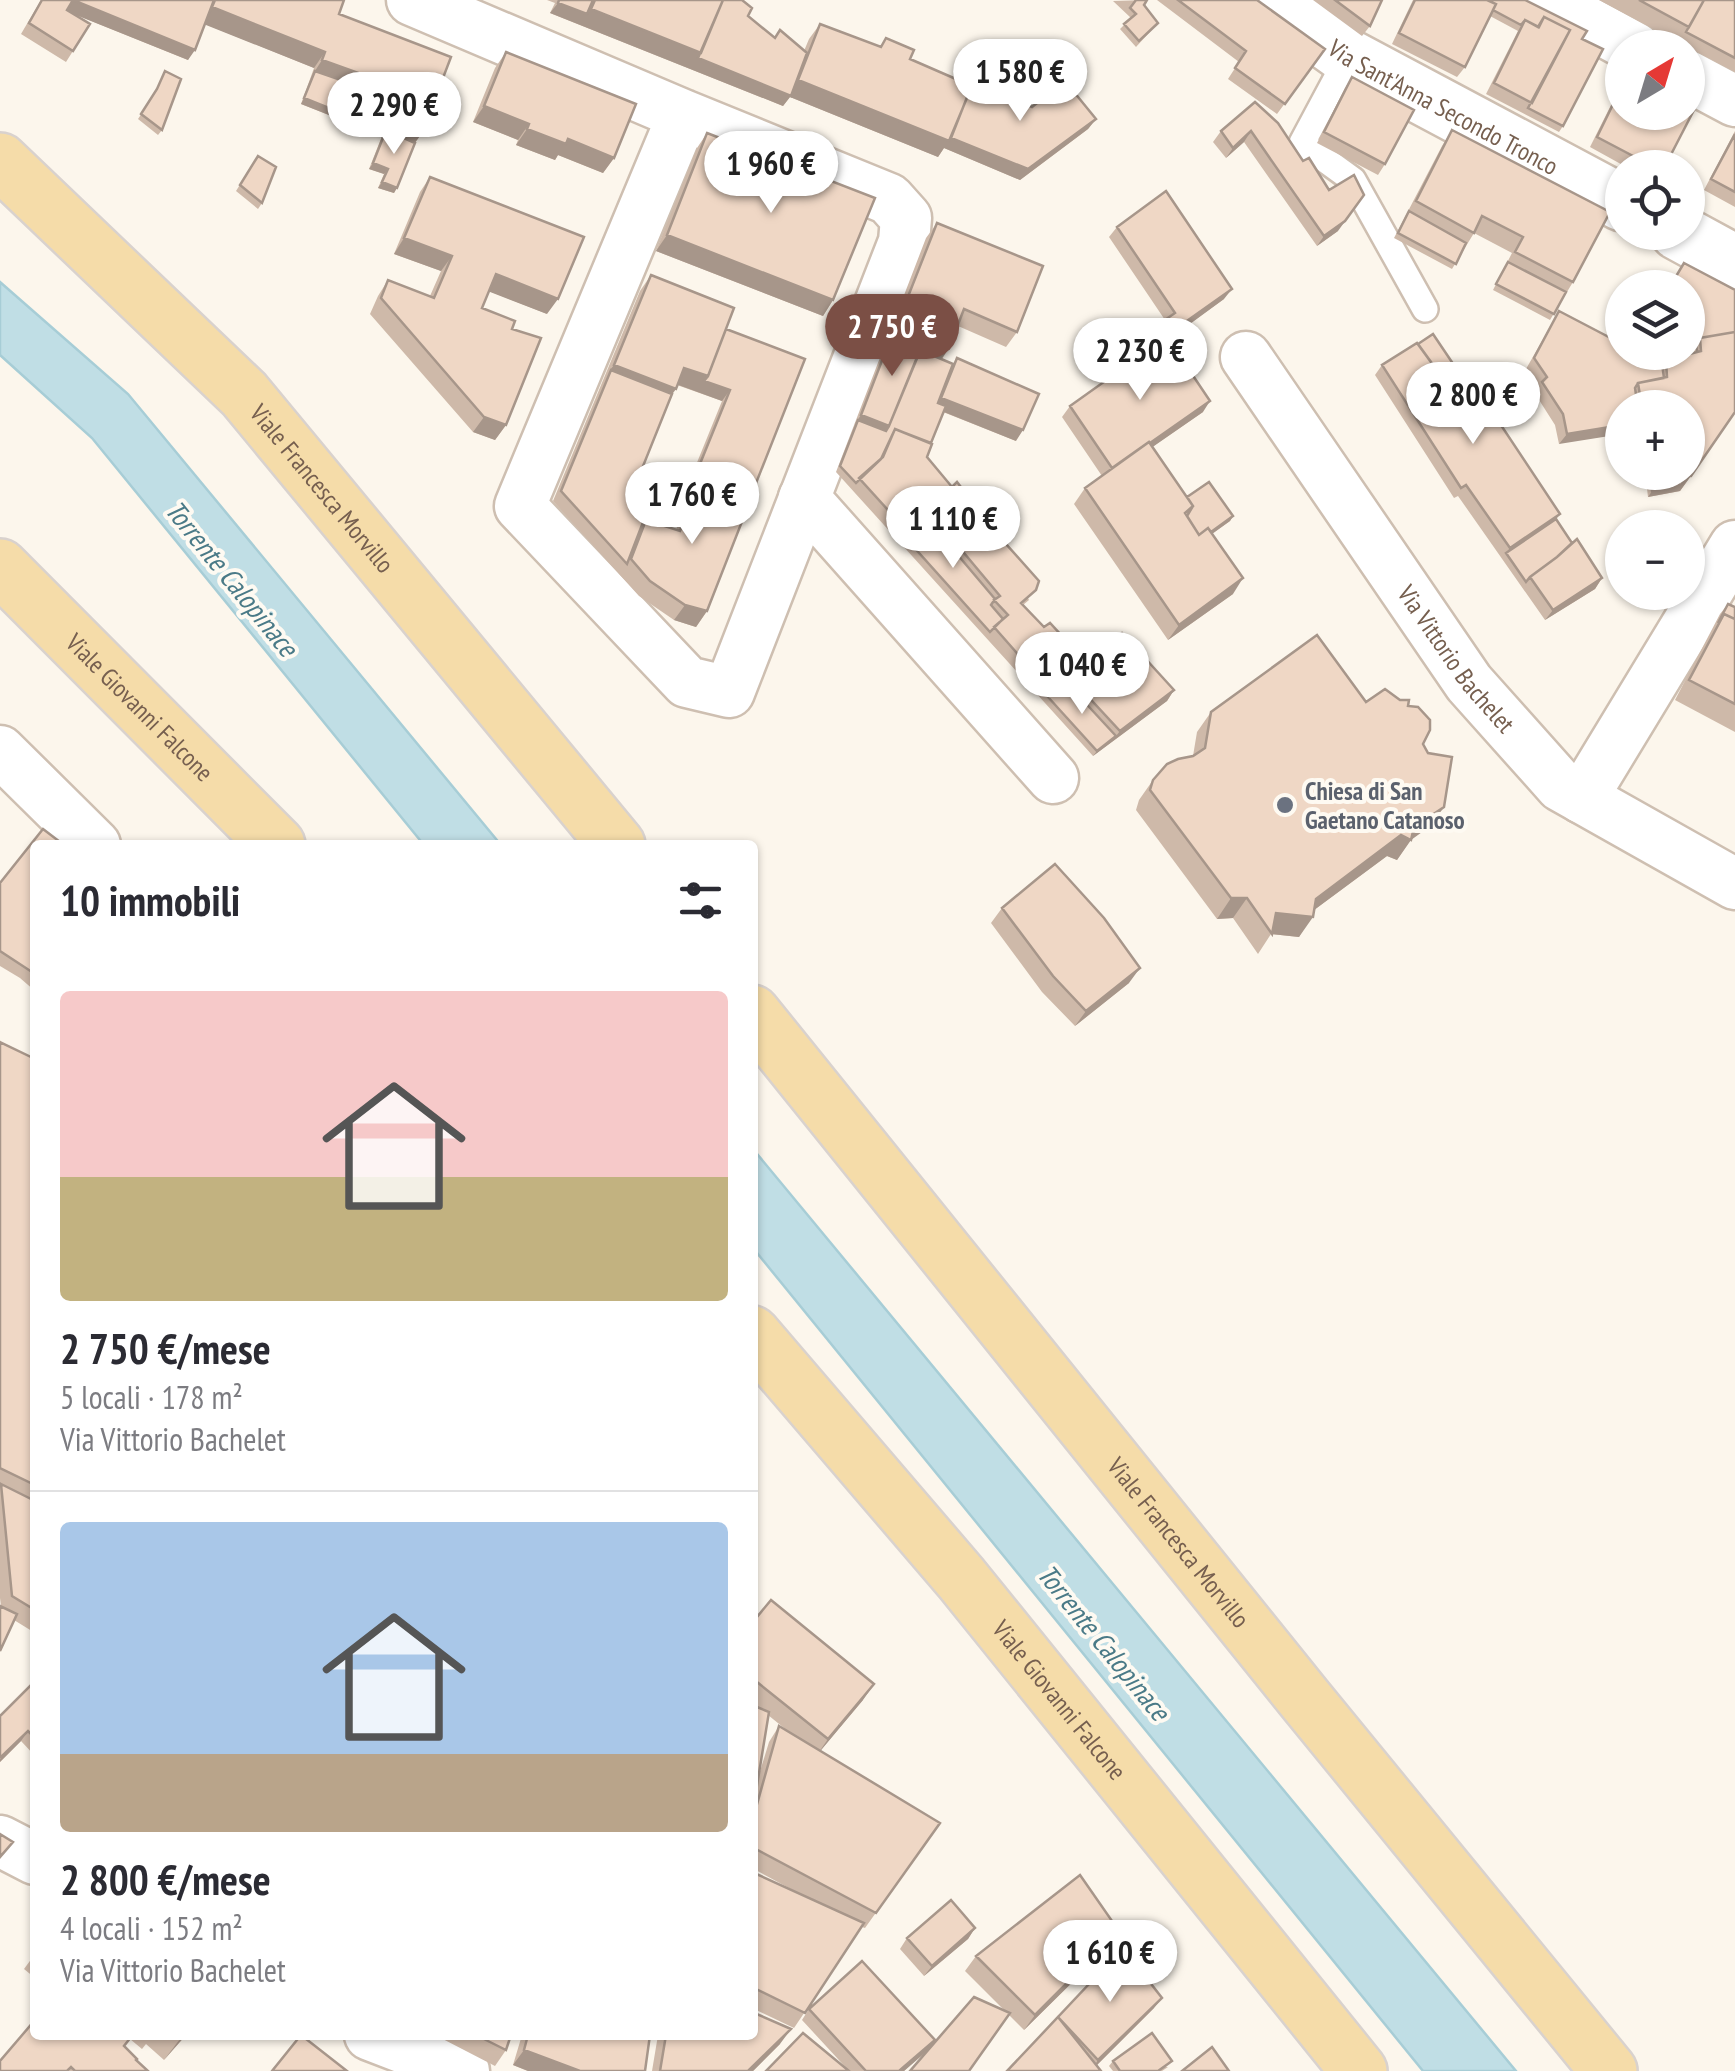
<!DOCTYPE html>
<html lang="it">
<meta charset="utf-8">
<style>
body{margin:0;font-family:"PT Sans Narrow",sans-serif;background:#f2f2f3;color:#2b2b33;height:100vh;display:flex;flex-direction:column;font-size:38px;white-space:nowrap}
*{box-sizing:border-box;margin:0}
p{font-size:32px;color:#7c7c81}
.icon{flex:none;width:55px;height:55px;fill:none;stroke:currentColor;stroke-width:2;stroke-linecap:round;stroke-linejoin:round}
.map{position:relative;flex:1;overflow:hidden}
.side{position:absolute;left:30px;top:840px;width:728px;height:1200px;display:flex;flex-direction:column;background:#fff;border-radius:10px;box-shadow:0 2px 8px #0004}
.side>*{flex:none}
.needle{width:65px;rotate:38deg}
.tools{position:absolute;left:1605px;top:30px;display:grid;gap:20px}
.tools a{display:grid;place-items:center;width:100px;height:100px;border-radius:50%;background:#fff;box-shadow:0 2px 8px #0004;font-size:50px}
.price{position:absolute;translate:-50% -85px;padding:0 22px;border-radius:35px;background:#fff;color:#222;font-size:32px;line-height:65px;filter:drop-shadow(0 2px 5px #0008)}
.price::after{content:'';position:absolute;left:50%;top:60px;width:30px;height:22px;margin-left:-15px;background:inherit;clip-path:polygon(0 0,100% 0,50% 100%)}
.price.active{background:#7b4f45;color:#fff}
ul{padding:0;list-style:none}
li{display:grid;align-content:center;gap:20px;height:530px;padding:0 30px}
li+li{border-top:2px solid #e1e1e2}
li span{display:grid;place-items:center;height:310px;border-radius:10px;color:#555}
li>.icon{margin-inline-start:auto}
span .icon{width:180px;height:180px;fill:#fffc;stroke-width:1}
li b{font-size:42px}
h2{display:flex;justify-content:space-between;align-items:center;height:120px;padding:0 30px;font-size:42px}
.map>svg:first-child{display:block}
</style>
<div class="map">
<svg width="1735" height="2071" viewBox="0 0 1735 2071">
<rect width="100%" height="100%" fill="#fcf6ec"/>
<!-- water -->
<path fill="#c0dee5" stroke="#a7cdd6" stroke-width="2.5" d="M0,282l128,112 373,451h-77l-332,-407 -92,-83z
M752,1149h1l763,922h-93l-670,-823z"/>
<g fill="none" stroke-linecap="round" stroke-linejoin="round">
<defs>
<path id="service" d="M1348,57l-46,86 51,37 72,129"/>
<g id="minor">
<path d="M412,0l271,115 206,84 17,19 -2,24 -175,450 -42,-10 -167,-176 163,-391"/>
<path d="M1547,0l88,48"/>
<path d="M1688,76l47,25"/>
<path id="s1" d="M1246,357l223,326 92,103 174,98"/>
<path d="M804,498l249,280"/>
<path d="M0,751l95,94"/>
<path d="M1582,798l153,-252"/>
<path d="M0,1841l35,18"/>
<path d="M370,2035l94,36"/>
</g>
<g id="tertiary">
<path id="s2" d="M1269,0l79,57 274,146"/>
<path d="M1678,232l57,31"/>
</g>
<g id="primary">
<path id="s3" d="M0,161l244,233 373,451"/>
<path id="s4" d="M0,567l277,278"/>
<path id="s5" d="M752,1013l552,685 305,373"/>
<path id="s6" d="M752,1334l209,244 398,493"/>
</g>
</defs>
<!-- service casing -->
<use href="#service" stroke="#cebfb1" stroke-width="30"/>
<!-- minor casing -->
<use href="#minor" stroke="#cebfb1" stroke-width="55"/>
<!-- tertiary casing -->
<use href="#tertiary" stroke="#cebfb1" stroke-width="60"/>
<!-- primary casing -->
<use href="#primary" stroke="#d9d2ce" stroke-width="60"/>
<!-- service -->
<use href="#service" stroke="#fff" stroke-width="25"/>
<!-- minor -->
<use href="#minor" stroke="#fff" stroke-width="50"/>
<!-- tertiary -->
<use href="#tertiary" stroke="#fff" stroke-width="55"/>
<!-- primary -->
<use href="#primary" stroke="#f5dca9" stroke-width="55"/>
</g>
<!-- wall -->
<path fill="#ceb9a9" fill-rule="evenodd" d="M41,0h303l-5,14 83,119 -7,10 -21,50 -16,-5 6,-14 -15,-5 13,-33 -81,-32 13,-36 -109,-44 -17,36 -114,-46 16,10 -24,38 -45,-28z
M547,0h195l6,16 27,22 29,13 5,-12 11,-15 60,23 6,-9 24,21 61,26 61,22 64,12 -8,10 -68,51 -76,-32 -6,9 -148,-60 -7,9 -233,-93 5,-10z
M1147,0l-3,5 14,18 -22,24 -16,-18 11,-11 -18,-17z
M1157,0h100l68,49 -48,65 -49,-35 11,-17z
M1313,0h69l-12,26 -8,10z
M1413,0h112l57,39 -19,87 -4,6 -73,-38 32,-63 -28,-15 -25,51 -8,10 -65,-33z
M1599,0h136v72l-57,-30z
M506,52l108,106 -11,15 -45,-18 -3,5 -39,-15 2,-5 -45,-18 22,-54z
M165,71l-3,59 -4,5 -20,-16 16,-24z
M1352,77l33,87 -7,11 -61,-32 28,-55z
M1622,83v29l42,56h-36l-38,-21z
M1255,102l83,129 -21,15 -73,-104 -18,16 -13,-16 8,-11z
M1452,130l121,152 -23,38 -57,-30 19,-37 -38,-20 -22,36 -58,-31 48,-92z
M1735,131v76l-31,-17z
M707,133l126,167 -10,16 -167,-65 41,-103z
M258,156l4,47 -4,6 -22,-18z
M430,177l117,137 -58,-23 -7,17 30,21 -6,96 -11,15 -22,-8 -103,-118 8,-18 10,-16 42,16 11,-25 -47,-17 26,-62z
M937,223l80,109 -11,15 -48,-21 -9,22 -7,11 11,5 4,-6 59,83 -73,-29 -16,45 25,30 45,36 -6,5 38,72 -6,5 21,22 43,36 87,27 -7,11 -74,55 -257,-284 90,-234z
M1117,227l107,72 -56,40 35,73 -51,35 35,50 46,19 -3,5 -18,13 21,60 -65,46 -94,-136 11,-16 17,-12 -40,-59 8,-11 88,-63 -7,-8 8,-11 6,-4 -56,-83z
M1684,263l51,149 -55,79 -32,6 -3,-25h43v-64h-66l-63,36 -4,-19 -21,-33 5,-6 -13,-17 33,-58 95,49 -1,-8h35v-64h-20z
M651,275l75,54 23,172 -42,110 -11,16 -22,-7 -35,-24 -86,-95 87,-210zM677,385l45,16 -39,96 5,1 -12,32 -30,-10 -4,6 -11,-30 41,-102z
M1382,365l86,21 92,128 -4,5 16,24 30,35 -7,11 -50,31 -87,-124 -4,2 -79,-123z
M1728,604l7,3v125l-60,-32 45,-86z
M1366,702l42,4 36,101 -15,20 -18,12 -14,21 -10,-4 -73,54 -15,27 -28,-3 -13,20 -25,-36 -16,1 -81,-109 3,-10 14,-20 40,-24 4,-24 14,-20z
M35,845v146l-15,-13 -20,-12v-83z
M1002,908l127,75 -54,43 -33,-34 -51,-69z
M0,1042l35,17v574l-21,-13 -13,-14 -1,-8z
M752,1623l111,77 -43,51 120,72 -75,105 -3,-1 -68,101 -42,-20v-136l48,22 -48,-26v-163l6,2 -6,-4zM768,1715l21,17 -10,-6 -10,16 -11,36z
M35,1681v75l-14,-15 -21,21v-46z
M975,1928l-7,11 -44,37 -24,-27 7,-11z
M1108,1947l-84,83 -59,-59 11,-15z
M35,1954v24l-11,-9z
M1154,2008l-57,57 -39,-48z
M809,2009l126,31 -8,11 -23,20h-138h83l-47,-51z
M35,2035h151l-22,25 -18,-16 -4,5 -12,-10 -6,8 12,13 12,11h-148z
M435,2035h76l-5,15 -11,16z
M522,2035h128l-5,36h-117l-15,-6z
M658,2035h94l28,9 -27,27h-101z
M1113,2061l55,6 -6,4h-49l-4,-5z"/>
<!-- shaded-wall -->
<path fill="#a7968a" d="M73,0l122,50 -7,10 -122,-49z
M558,3l29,11 4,-5 110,44 87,42 10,-15 151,57 147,-18 -8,10 -68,51 -76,-32 -6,9 -148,-60 -7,9 -233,-93z
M212,7l113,45 -11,16 -113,-45z
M322,60l53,19 -11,16 -49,-24z
M304,98l52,21 7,-10 59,24 -11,15 -25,-18 -4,6 -81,-32z
M484,106l45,18 -11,16 -45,-18z
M527,129l41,10 46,19 -11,15 -45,-18 -3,5 -39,-15z
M1251,131l-7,11 -18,16 7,-10z
M373,163l15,6 -4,5 -15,-5z
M382,182l15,6 -3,5 -16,-5z
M1364,195l-26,36 -21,15 7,-10z
M667,235l166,65 -10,16 -167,-65z
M404,238l48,18 -11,15 -47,-17z
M496,274l62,25 -11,15 -62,-24z
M1232,289l-8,10 -64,47 7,-11z
M896,327l53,21 -11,16 -45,-32z
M614,365l62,24 -11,15 -55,-34z
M684,368l24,8 22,14 -8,11 -49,-18z
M941,398l82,32 -7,11 -82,-33z
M1210,401l-7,11 -98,68 7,-11z
M861,415l28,11 -7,11 -24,-17 -4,5z
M484,417l22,8 -11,15 -22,-8z
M1622,425v9l-63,10 8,-10z
M1686,476h5l-11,15 -32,6 4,-6 27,-5z
M691,486l4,2 -7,10 -5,-1z
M1560,514l-8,10 -46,29 4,-5z
M1233,516l-3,5 -42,30 4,-5z
M1243,578l-10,16 -65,46 11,-15z
M1602,578l-7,11 -50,31 8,-10z
M685,605l22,6 -11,16 -22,-7z
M1174,690l-7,11 -74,55 4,-5 19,-15 4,-5z
M1444,807l-15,20 -18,13 -14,20 -10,-4 -81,60 7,1 -14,20 -28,-3 5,-21 125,-78z
M1231,898h16l-14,20 -16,1z
M1140,968l-11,15 -54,43 11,-15z
M874,1684l-11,16 -46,55 11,-16z
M28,1731l-7,10 -21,21v-3z
M975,1928l-7,11 -44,37 8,-10z
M1119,1931l-11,16 -84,83 11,-15z
M1162,1998l-8,10 -63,63 7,-11z
M791,2029l-11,15 -27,27h-5z
M183,2035h3l-22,25z
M935,2040l-8,11 -23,20h-5z
M524,2050l56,21h-52l-15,-6z"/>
<!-- building -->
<path fill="#efd7c5" stroke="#a7968a" stroke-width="2.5" d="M42,0h172l-19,50 -122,-50 -6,10 23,14 -17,27 -44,-28z
M215,0h129l-5,14 112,43 -29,76 -59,-24 12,-30 -53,-19 3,-8 -113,-45z
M559,0h34l-6,14 -29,-11z
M595,0h128l-22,53 -110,-44z
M723,0h19l10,8 -4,8 27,22 5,-8 27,23 -16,43 -93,-38z
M1136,0h11l-3,5 14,18 -19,18 -15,-17 12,-10 -6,-6z
M1178,0h79l68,49 -40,55 -50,-36 11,-17z
M1335,0h47l-12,26z
M1415,0h72l9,4 -31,63 -66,-34z
M1487,0h38l62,31 -5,8 21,10 -40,77 -35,-18 42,-78 -26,-13 -6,10 -13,-7 -4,5 -28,-15 3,-6z
M1639,0h65l-15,27z
M1704,0h31v58l-49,-26z
M1544,17l26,13 -38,73 -38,-20 31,-63 14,7z
M820,24l61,23 5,-9 28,12 -4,9 62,27 -23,55 -151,-61z
M506,52l130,52 -22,54 -46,-19 -2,5 -39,-15 2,-5 -45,-18z
M165,71l16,8 -19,51 -21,-16 16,-25z
M315,71l52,18 -11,30 -52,-21z
M1352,77l62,33 -29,54 -61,-32z
M1065,81l31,38 -68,50 -77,-31 22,-56 59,25z
M1622,86v26h66v-8l7,4 -31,60h-8l-59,-31z
M1255,102l23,21 25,38 6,-3 20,32 25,-15 10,20 -19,26 -21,15 -73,-105 -18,17 -12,-17z
M386,130l29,13 -18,45 -15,-6 6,-13 -15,-6z
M1452,130l158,82 -37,70 -58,-30 8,-15 -41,-21 -8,17 -58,-32z
M707,133l168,65 -42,102 -166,-65z
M1735,134v58l-24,-13z
M258,156l18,11 -14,36 -22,-18z
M430,177l154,60 -26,62 -62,-25 -14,34 33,13 -3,8 29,9 -35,87 -22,-8 -103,-119 7,-18 46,18 18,-42 -48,-18z
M1166,191l66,98 -65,46 -8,-11 16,-11 -58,-86z
M1409,211l57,32 -10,21 -58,-31z
M937,223l106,43 -26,66 -53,-23 -15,39 -53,-21z
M1508,262l58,30 -12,22 -58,-30z
M1684,263l51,27v42l-35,6 -4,5 1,9 -31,8 -2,2 -2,-10h26v-64h-19z
M651,275l83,33 -26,68 -24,-8 -8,21 -62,-24z
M1559,311l63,33v8h17l23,12 2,14 -26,5 -3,5 3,20h-16v17l-55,9 -4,-20 -21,-32 5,-5 -13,-19z
M726,329l79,30 -56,142 -50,-19 -4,6 -4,-2 39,-96 -26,-9 4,-5z
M893,332l30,12 -34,82 -28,-11z
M1735,332v80l-44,64h-5l2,-68h-46l-4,-25 29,-6 -1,-17 35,-9 -1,-13z
M1433,334l35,52 -13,9 -37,-51z
M1167,337l43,64 -60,42 -1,-1 -37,26 -42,-62z
M1417,343l38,52 18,-12 87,131 -50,34 -44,-63 -5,3 -79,-123z
M920,350l33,14 -15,39 8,3 -15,37 -36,-14 -14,30 -25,24 -16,-17 18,-46 28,11 3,-5z
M957,358l82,36 -16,36 -82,-32z
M611,370l61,24 -41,102 19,8 -23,60 -66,-73z
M895,429l37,15 -5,13 25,30 5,-5 17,22 12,-12 18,20 -15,13 50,56 -3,9 -15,13 23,24 6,-4 37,40 35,-30 52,57 -54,41 -51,-55 -18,16 -57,-65 14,-12 -14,-15 6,-4 -72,-86 -22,20 -47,-52 24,-21z
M1149,442l44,64 -8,7 14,22 9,-7 35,50 -64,47 -94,-137z
M1649,472h28l2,14 -27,5z
M699,482l51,19 -43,110 -22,-6 -35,-24 -19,-22 15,-39 34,11z
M1209,482l24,34 -22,16 -3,-4 -9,7 -12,-19 6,-10 -6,-9z
M924,515l71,84 -4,6 12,14 -13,13 -87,-97z
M1556,519l16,24 -15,14 -27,20 -4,5 -20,-29z
M1577,539l25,39 -49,32 -23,-33 27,-20z
M1728,604l7,3v12l-11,-5 -6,9z
M1724,614l11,5v85l-46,-24z
M1317,635l49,67 19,-13 15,11h9l-1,6 10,1 12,13v10l-7,14 5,9 24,4 -8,50 -30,20 -3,13 -10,-5 -85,64 -3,18 -37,-4 -4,21 -25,-36h-16l-81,-108 3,-10 14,-16 11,-5 15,-3 12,-8 6,-36z
M1066,682l50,54 -19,15 -49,-54z
M43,829l21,16h-29v129l-35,-23v-68z
M1055,864l49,54 36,50 -54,43 -33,-35 -51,-68z
M0,1042l35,17v426l-35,-17z
M1,1484l34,17v109l-23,-14z
M771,1600l103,84 -46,55 -76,-61v-55z
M0,1606l17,8 -17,37z
M35,1681v57l-7,-7 -27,26 -1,-1v-40z
M752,1705l17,7 -17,104z
M779,1726l161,97 -64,90 -124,-66v-25z
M0,1834l13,8 -13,15z
M752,1872l112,51 -59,90 -53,-26z
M1080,1875l39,56 -84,84 -59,-59z
M951,1900l24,28 -43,38 -25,-28z
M1123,1948l39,50 -64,62 -40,-43z
M862,1961l73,79 -36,31h-33l-57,-62z
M974,1997l36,16 -41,58h-59z
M752,2012l39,17 -43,42h-88l6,-36h86z
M1058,2017l43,54h-94z
M35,2020v15h93l3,2 -7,9 13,13 -1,1 12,11h-73l-4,-4 -4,4h-67v-10z
M803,2033l46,38h-83z
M1152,2033l20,28 -14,10h-38l-7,-10z
M301,2035l46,36h-75z
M476,2035h35l-5,15z
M528,2035h122l-5,36h-65l-56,-21z
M1212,2047l17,24h-47z"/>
<!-- markers -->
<circle fill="#6b7280" stroke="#fefaf2" stroke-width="4" cx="1285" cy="805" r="10"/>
<g text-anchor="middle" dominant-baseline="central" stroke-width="8" stroke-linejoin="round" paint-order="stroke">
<!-- street labels -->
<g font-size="25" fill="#765f4f" stroke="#fefaf2">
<text stroke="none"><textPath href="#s2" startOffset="205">Via Sant'Anna Secondo Tronco</textPath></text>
<text stroke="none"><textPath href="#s3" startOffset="460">Viale Francesca Morvillo</textPath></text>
<text stroke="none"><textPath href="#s1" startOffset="368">Via Vittorio Bachelet</textPath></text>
<text stroke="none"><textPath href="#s4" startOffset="198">Viale Giovanni Falcone</textPath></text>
<text stroke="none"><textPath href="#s5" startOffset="680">Viale Francesca Morvillo</textPath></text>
<text stroke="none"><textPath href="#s6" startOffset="478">Viale Giovanni Falcone</textPath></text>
</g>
<!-- worship labels -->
<g font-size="25" font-weight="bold" fill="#5b616d" stroke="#fefaf2" text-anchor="start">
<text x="1305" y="791">Chiesa di San<tspan x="1305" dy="29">Gaetano Catanoso</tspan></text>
</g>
<!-- water labels -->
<g font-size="28" font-style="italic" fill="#4a7a87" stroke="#fefaf2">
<text transform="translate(232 578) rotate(51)">Torrente Calopinace</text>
<text transform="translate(1104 1642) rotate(51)">Torrente Calopinace</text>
</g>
</g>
</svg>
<div class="tools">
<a><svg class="needle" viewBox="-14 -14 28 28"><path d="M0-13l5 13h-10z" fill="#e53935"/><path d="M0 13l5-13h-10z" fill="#7c7c81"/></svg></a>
<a><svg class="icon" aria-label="locate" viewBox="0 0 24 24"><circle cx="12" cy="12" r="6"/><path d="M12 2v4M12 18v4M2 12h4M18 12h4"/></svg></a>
<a><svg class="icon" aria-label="layers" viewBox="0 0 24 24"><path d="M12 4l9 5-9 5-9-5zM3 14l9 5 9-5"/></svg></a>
<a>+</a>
<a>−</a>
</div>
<b class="price" style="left:1020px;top:124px">1 580 €</b>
<b class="price" style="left:394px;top:157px">2 290 €</b>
<b class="price" style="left:771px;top:216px">1 960 €</b>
<b class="price active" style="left:892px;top:379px">2 750 €</b>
<b class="price" style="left:1140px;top:403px">2 230 €</b>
<b class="price" style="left:1473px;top:447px">2 800 €</b>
<b class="price" style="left:692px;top:547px">1 760 €</b>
<b class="price" style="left:953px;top:571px">1 110 €</b>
<b class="price" style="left:1082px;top:717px">1 040 €</b>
<b class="price" style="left:1110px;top:2005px">1 610 €</b>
<section class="side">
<h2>10 immobili<svg class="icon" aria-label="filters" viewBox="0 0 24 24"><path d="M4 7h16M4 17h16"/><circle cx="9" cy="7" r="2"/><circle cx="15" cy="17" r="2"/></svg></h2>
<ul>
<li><span style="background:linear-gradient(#f6c9c9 60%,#c2b280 0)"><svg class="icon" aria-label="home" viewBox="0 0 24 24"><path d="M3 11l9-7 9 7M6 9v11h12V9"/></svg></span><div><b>2 750 €/mese</b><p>5 locali · 178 m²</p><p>Via Vittorio Bachelet</p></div></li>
<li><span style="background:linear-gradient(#a9c7e8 75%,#b9a48a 0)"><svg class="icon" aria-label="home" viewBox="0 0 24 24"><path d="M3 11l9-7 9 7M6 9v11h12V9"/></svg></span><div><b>2 800 €/mese</b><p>4 locali · 152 m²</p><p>Via Vittorio Bachelet</p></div></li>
</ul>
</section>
</div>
